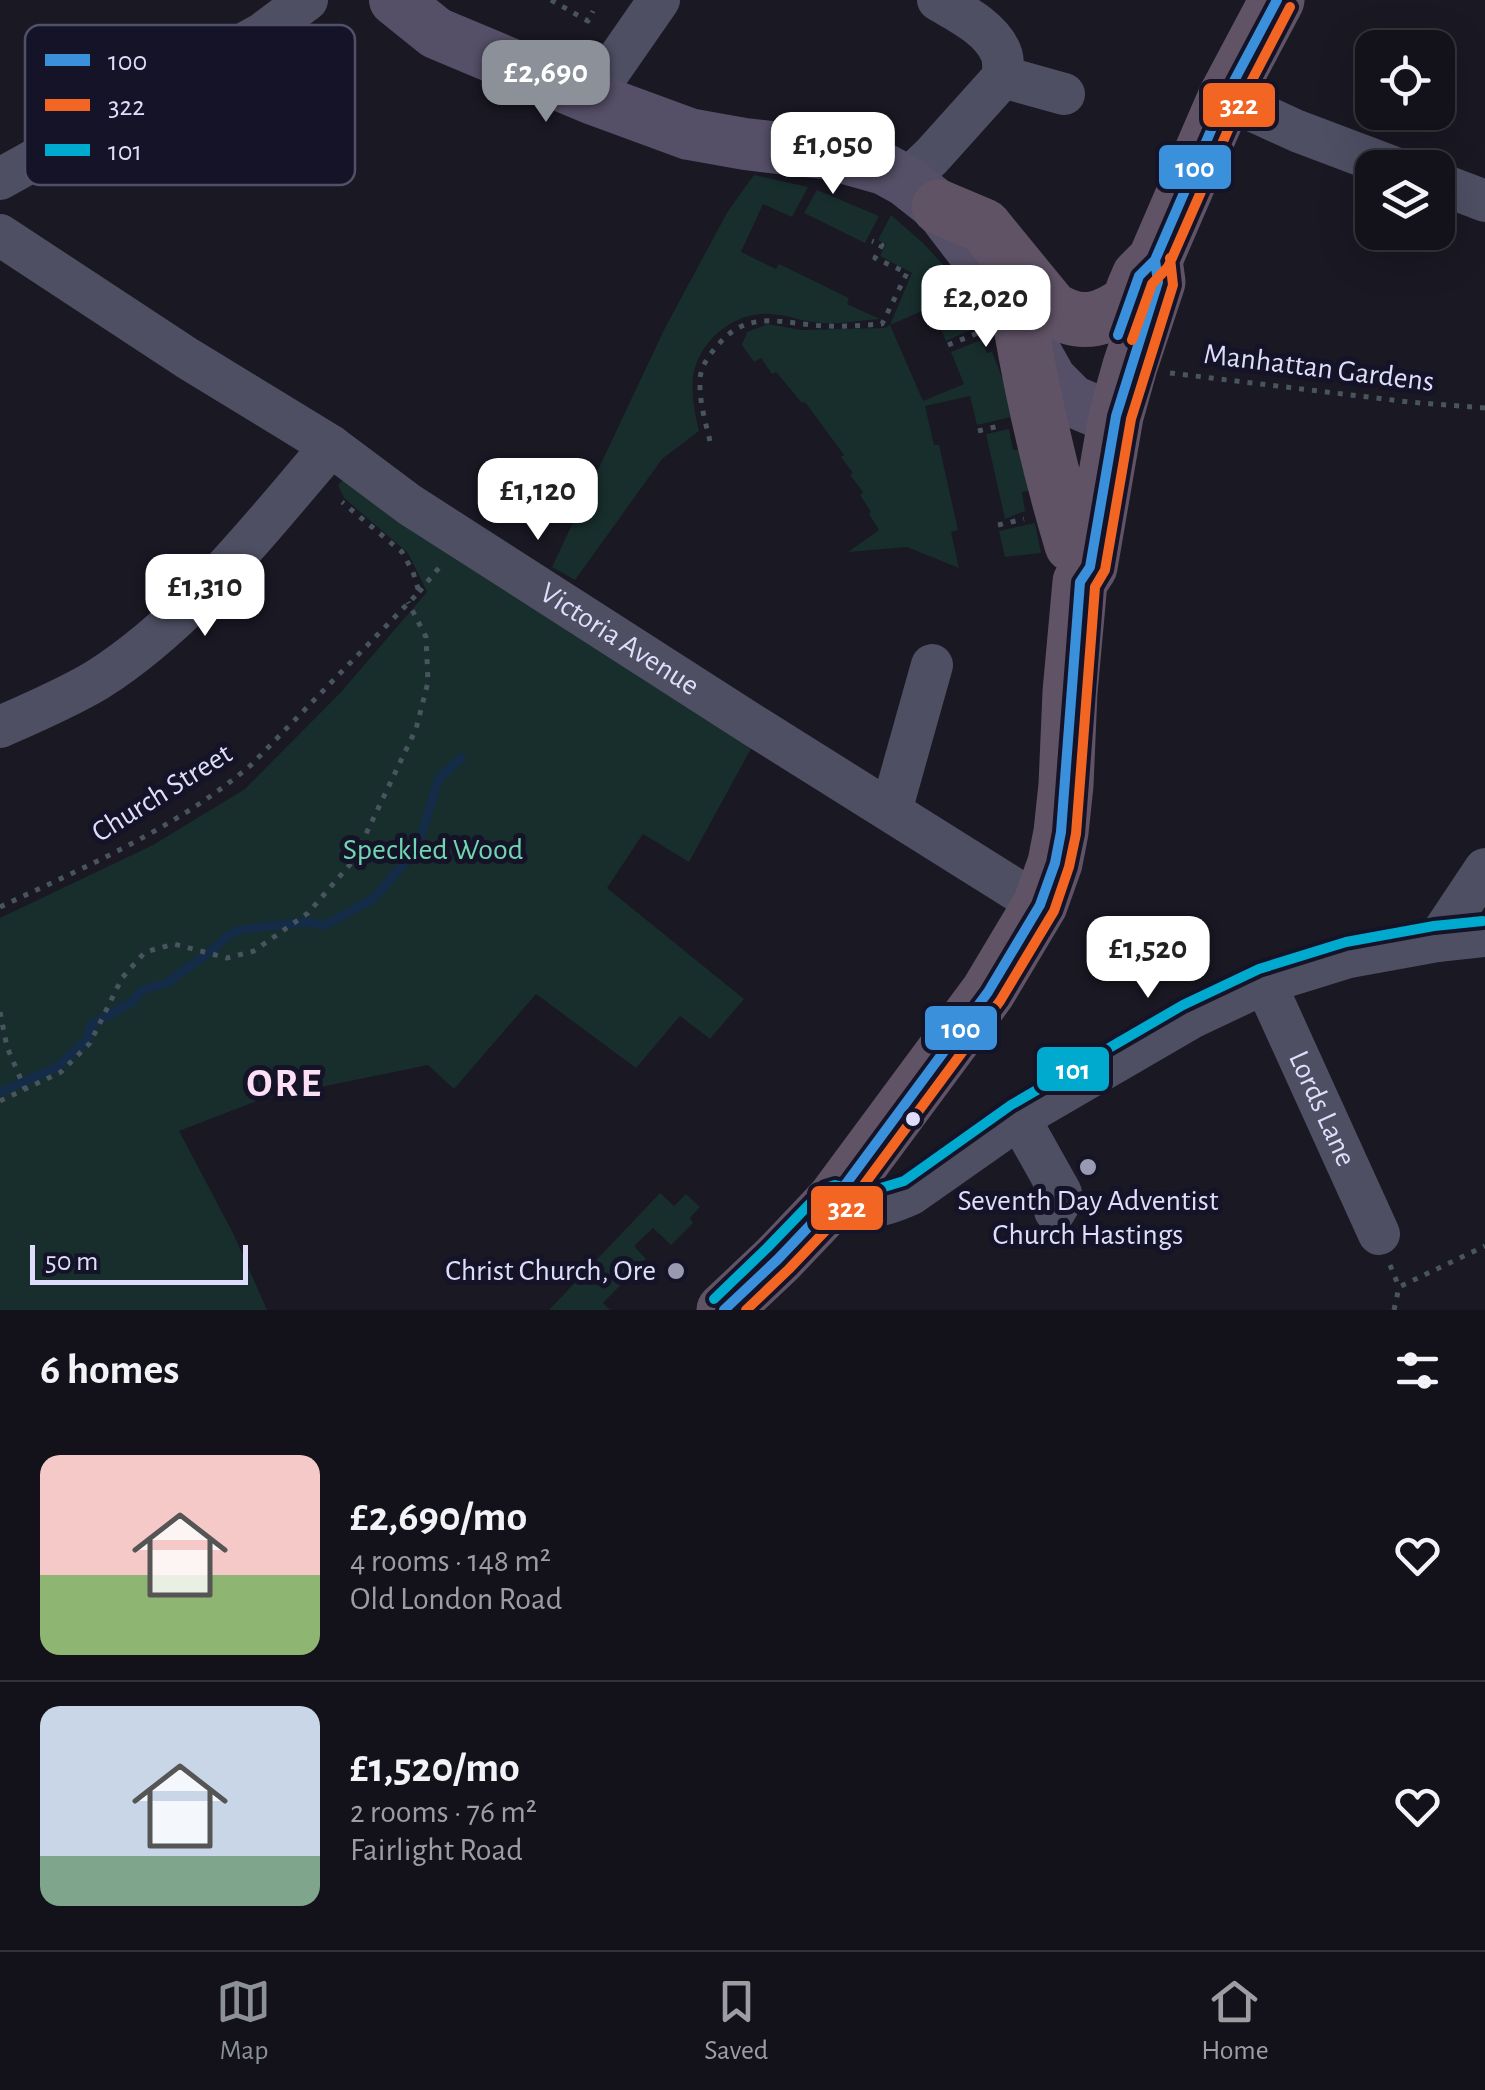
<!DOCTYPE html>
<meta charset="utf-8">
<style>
body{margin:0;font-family:"Alegreya Sans",sans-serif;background:#1c1b23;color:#f1f3f6;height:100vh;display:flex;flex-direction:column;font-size:38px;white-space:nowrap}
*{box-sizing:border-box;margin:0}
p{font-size:32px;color:#9d9ea2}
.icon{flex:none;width:55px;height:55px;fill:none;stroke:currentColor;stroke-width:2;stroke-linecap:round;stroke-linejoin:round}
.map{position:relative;height:1310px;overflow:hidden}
.details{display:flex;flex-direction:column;background:#13121a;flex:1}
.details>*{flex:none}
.controls{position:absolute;left:1355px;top:30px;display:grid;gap:20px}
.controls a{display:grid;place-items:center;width:100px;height:100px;border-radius:20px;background:#13121a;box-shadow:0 10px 40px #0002,0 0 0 2px #323239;font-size:50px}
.scale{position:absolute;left:30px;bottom:25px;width:218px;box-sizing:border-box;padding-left:10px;border:5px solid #dedefc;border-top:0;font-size:28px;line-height:35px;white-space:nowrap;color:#dedefc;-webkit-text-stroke:8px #151328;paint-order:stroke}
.price{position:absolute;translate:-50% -85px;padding:0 22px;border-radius:20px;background:#fff;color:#222;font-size:32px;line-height:65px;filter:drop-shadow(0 2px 5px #0008)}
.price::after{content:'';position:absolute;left:50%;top:60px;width:30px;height:22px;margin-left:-15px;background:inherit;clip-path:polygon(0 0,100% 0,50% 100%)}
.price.current{background:#8c9099;color:#fff}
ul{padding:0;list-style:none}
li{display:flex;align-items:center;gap:30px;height:250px;padding:0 40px}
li+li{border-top:2px solid #323239}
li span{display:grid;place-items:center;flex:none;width:280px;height:200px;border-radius:20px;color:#555}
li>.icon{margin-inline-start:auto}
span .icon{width:120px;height:120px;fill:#fffc;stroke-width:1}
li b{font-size:42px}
h2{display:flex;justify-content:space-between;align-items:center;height:120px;padding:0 40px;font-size:42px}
.tab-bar{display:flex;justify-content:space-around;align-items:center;height:140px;border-top:2px solid #323239;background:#13121a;font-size:28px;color:#9d9ea2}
.tab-bar a{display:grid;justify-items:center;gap:5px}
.tab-bar .current{color:#8c9099}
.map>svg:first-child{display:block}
</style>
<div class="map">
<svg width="1485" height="1310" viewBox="0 0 1485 1310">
<rect width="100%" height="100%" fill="#191823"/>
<!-- green -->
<path fill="#172e2d" d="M754,175l54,12 -16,30 -29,-13 -22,48 35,17 3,-5 70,34 -2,6 33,15c-18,1 -37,5 -55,4 -18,0 -36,-8 -54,-9 -36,-3 -73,27 -78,63 -2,19 2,36 6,54l-37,28 -87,121 -23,-13 113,-239 63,-117z
M817,190l62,26 -14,27 -61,-30z
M891,215l32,28 34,37 24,45 -35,16 -15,-34 -41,18 33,76 41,-17 -13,-32 30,-12 6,13 5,-1 13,33 6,32 -34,8 -7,-29 -45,10 9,39h5l19,85 -7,2 8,36 -52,-21 -59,5 31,-22 -10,-16 2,-2 -11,-17 3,-3 -13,-17 3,-2 -12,-16 3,-2 -39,-53 -3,1 -26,-31 -4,2 -11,-16 -7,4 -12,-17 5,-13 21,-8 33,6 84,-2 5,-3 22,-52 -32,-17 6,-12 -8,-4z
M1009,429l4,21h8l9,40 -8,2 3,19 -20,8 -19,-85z
M345,478l408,267 -64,117 -46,-28 -36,54 137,111 -34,40 -30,-23 -44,52 -100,-74 -82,95 -26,-24 -166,34 -83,32 54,102 34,77h-267v-392l153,-73 92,-56 96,-97 86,-100 -19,-39 -64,-55 -6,-13z
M1035,523l6,30 -36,4 -6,-26z
M660,1193l14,13 12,-12 14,13 -10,11 3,5 -22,22 -18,-17 -19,18 12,13 -43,44 7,7h-61z"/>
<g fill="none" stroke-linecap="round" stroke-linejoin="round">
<!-- stream -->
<path stroke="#142c47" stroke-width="9" d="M0,1092l56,-24 31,-28 4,-15 41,-23 10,-12 25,-7 48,-35 12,-12 13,-6 23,-3 42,-5 20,3 48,-26 44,-50 22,-71 22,-20"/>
<!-- path -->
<path stroke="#48545e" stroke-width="5" stroke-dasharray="5 8" stroke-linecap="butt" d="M551,0l37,21 5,-10
M948,345l30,-12
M1170,373l239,29 76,6
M978,431l21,-5
M710,441c-5,-20 -11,-41 -10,-62 1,-13 9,-24 18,-34 31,-38 68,-20 109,-19 18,1 37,-1 55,-2l25,-51 -32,-15 7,-13 -10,-4
M998,525l26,-6
M419,592l23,-28
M0,907c87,-41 177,-79 251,-142l168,-173 -6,-20 -11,-20 -60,-50
M0,1012l7,35 18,42
M0,1101l61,-29 29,-29 32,-65 23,-26 29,-8 53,14 27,-7 54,-38 45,-52 63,-132 12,-47 -2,-45 -18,-35
M1390,1265l9,22
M1394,1310l5,-23 86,-41"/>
<!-- minor -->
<g stroke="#4e4f63" stroke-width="42">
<path d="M1003,77l61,17"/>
<path d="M591,98l68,-98"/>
<path d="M1225,98l72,33 98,37"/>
<path d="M0,179l263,-146 44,-33"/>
<path d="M906,181l26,-25 71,-79c0,-8 1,-17 -2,-24 -10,-25 -41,-40 -63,-53"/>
<path d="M1438,183l47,18"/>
<path id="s1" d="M0,235l187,123 144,88 79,59 346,222 284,178"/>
<path d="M0,727c32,-14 67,-29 97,-47 92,-58 164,-153 234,-234"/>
<path d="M891,811l41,-146"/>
<path d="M1437,941l48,-72"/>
<path id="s2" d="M1265,983l114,251"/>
<path d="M1019,1118l42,75v8l-6,10"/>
<path d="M834,1200c32,11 46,8 77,-6l108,-76 172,-100 74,-35 84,-26 88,-16 48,-5"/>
</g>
<!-- major -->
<path stroke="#554f67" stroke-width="52" d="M395,0l41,33 155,65 98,36 56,10 86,10 53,15 22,12 33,26 42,55 29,45 41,73 21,21 24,10 20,5"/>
<!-- highway -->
<path stroke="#605366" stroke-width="55" d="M939,207l45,19 67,82c28,19 52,13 77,-6
M1133,290l6,-14 16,-16 70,-162 52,-98
M1021,327c13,76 29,144 51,218
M724,1310l54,-51 56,-59 154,-208 52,-87 15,-42 6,-31 5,-47 4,-93 10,-110 10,-15 26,-151 14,-50 28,-84 -3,-22"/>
<defs>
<path id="bus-1" d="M1118,335l21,-59 16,-16 70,-162 52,-98
M724,1310l54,-51 56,-59 154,-208 52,-87 15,-42 6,-31 19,-250 10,-15 26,-151 42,-134 -3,-22"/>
<path id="bus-2" d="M1132,340l20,-56 16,-17 71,-162 51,-98
M746,1310l43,-41 57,-60 154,-208 54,-90 15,-44 7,-33 19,-247 10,-17 26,-151 42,-134 -3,-27"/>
<path id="bus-3" d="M714,1299l53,-51 58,-60 10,-3 23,6h13l33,-10 107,-76 172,-100 76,-36 87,-27 88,-16 49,-5"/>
</defs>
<!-- bus-1 casing -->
<use href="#bus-1" stroke="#151328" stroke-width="18"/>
<!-- bus-2 casing -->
<use href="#bus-2" stroke="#151328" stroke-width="18"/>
<!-- bus-3 casing -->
<use href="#bus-3" stroke="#151328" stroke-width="18"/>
<!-- bus-1 -->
<use href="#bus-1" stroke="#3a90db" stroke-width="10"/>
<!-- bus-2 -->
<use href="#bus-2" stroke="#f26522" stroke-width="10"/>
<!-- bus-3 -->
<use href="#bus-3" stroke="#00a9ce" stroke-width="10"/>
</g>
<!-- markers -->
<circle fill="#dedefc" stroke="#151328" stroke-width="4" cx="913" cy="1119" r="9"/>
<g fill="#9999b0" stroke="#151328" stroke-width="4">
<circle cx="1088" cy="1167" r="10"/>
<circle cx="676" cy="1271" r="10"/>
</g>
<g text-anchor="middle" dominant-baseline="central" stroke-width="10" stroke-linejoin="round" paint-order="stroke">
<!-- street labels -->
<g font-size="30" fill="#dedefc" stroke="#151328">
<text transform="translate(1319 368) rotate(7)">Manhattan Gardens</text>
<text stroke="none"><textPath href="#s1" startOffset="740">Victoria Avenue</textPath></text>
<text transform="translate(162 793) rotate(-32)">Church Street</text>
<text stroke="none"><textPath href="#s2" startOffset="138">Lords Lane</textPath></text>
</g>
<!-- park labels -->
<g font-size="30" fill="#70d6b2" stroke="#151328">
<text x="433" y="850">Speckled Wood</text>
</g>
<!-- poi labels -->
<g font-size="30" fill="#dedefc" stroke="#151328">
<text x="1088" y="1201">Seventh Day Adventist<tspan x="1088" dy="34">Church Hastings</tspan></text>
<text x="656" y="1271" text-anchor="end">Christ Church, Ore</text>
</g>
<!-- district labels -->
<g font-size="40" font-weight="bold" letter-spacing="2.5" fill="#fcdff4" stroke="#151328">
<text x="285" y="1084">ORE</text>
</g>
</g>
<!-- legend -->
<rect x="25" y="25" width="330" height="160" rx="15" fill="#151328" stroke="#515068" stroke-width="2.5"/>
<rect x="45" y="54" width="45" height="12" fill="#3a90db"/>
<rect x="45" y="99" width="45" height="12" fill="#f26522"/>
<rect x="45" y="144" width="45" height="12" fill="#00a9ce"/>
<g font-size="28" fill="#dedefc">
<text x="108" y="70">100</text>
<text x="108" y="115">322</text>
<text x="108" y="160">101</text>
</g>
<g stroke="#151328" stroke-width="4">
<rect x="1201" y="81" width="76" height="48" rx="10" fill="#f26522"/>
<rect x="1157" y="143" width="76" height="48" rx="10" fill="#3a90db"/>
<rect x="923" y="1004" width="76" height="48" rx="10" fill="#3a90db"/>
<rect x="1035" y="1045" width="76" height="48" rx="10" fill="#00a9ce"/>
<rect x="809" y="1184" width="76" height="48" rx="10" fill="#f26522"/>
</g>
<g font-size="28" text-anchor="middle" font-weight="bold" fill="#fff">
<text x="1239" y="114">322</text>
<text x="1195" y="177">100</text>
<text x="961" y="1038">100</text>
<text x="1073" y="1079">101</text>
<text x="847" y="1217">322</text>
</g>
</svg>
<div class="controls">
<a><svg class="icon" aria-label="locate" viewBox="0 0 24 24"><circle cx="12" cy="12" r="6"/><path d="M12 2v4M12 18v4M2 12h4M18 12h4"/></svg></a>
<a><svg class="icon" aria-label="layers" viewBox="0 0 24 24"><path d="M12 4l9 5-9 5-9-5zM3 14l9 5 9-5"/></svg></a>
</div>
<div class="scale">50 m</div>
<b class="price current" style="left:546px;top:125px">£2,690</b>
<b class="price" style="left:833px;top:197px">£1,050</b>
<b class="price" style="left:986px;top:350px">£2,020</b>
<b class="price" style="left:538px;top:543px">£1,120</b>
<b class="price" style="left:205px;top:639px">£1,310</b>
<b class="price" style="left:1148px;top:1001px">£1,520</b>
</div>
<section class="details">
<h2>6 homes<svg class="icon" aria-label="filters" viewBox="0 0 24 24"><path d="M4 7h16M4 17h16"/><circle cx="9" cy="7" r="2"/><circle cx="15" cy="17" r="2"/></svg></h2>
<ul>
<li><span style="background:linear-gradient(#f6c9c9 60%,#8fb573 0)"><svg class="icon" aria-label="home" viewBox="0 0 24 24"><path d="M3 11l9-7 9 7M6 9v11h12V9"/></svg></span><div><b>£2,690/mo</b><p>4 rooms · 148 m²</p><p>Old London Road</p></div><svg class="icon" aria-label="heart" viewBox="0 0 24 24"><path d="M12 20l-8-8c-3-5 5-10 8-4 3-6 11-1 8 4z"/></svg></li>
<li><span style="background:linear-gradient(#c9d6e8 75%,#7fa58c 0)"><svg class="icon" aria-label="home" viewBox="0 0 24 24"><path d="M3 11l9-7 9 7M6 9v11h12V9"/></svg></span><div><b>£1,520/mo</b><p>2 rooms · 76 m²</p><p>Fairlight Road</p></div><svg class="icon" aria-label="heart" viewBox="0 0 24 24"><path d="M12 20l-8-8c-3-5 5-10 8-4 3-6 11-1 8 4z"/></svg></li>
</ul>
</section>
<nav class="tab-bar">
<a class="current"><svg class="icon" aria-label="map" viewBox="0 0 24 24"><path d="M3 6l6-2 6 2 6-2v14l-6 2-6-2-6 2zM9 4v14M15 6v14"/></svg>Map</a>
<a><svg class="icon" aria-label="saved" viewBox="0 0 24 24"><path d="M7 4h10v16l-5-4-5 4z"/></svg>Saved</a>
<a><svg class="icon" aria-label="home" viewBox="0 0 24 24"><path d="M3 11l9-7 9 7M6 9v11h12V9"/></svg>Home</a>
</nav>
